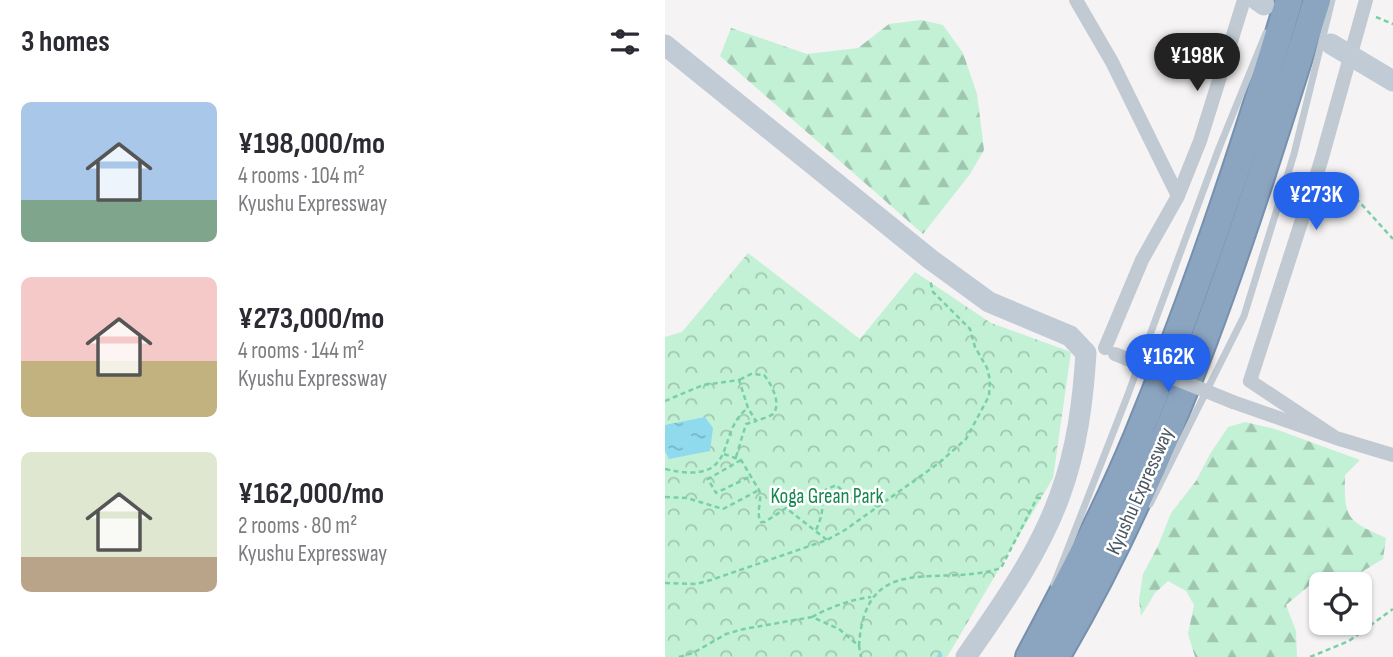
<!DOCTYPE html>
<meta charset="utf-8">
<style>
body{margin:0;font-family:"Sofia Sans Condensed",sans-serif;background:#f7f7f7;color:#2b2b33;height:100vh;display:flex;flex-direction:column;font-size:26px;white-space:nowrap}
*{box-sizing:border-box;margin:0}
p{font-size:23px;color:#7c7c81}
.icon{flex:none;width:38px;height:38px;fill:none;stroke:currentColor;stroke-width:2;stroke-linecap:round;stroke-linejoin:round}
.map{position:relative;flex:1;overflow:hidden}
.details{display:flex;flex-direction:column;background:#fff;width:665px}
.details>*{flex:none}
.fabs{position:absolute;left:644px;top:572px;display:grid;gap:14px}
.fabs a{display:grid;place-items:center;width:63px;height:63px;border-radius:10px;background:#fff;box-shadow:0 2px 5px #0004;font-size:35px}
.price{position:absolute;translate:-50% -60px;padding:0 16px;border-radius:24px;background:#2563eb;color:#fff;font-size:23px;line-height:46px;filter:drop-shadow(0 2px 4px #0008)}
.price::after{content:'';position:absolute;left:50%;top:42px;width:21px;height:16px;margin-left:-10px;background:inherit;clip-path:polygon(0 0,100% 0,50% 100%)}
.price.active{background:#222;color:#fff}
ul{padding:0;list-style:none}
li{display:flex;align-items:center;gap:21px;height:175px;padding:0 21px}
li span{display:grid;place-items:center;flex:none;width:196px;height:140px;border-radius:10px;color:#555}
li>.icon{margin-inline-start:auto}
span .icon{width:84px;height:84px;fill:#fffc;stroke-width:1}
li b{font-size:30px}
h2{display:flex;justify-content:space-between;align-items:center;height:84px;padding:0 21px;font-size:30px}
main{display:flex;flex:1;min-height:0}
.map>svg:first-child{display:block}
</style>
<main>
<section class="details">
<h2>3 homes<svg class="icon" aria-label="filters" viewBox="0 0 24 24"><path d="M4 7h16M4 17h16"/><circle cx="9" cy="7" r="2"/><circle cx="15" cy="17" r="2"/></svg></h2>
<ul>
<li><span style="background:linear-gradient(#a9c7e8 70%,#7fa58c 0)"><svg class="icon" aria-label="home" viewBox="0 0 24 24"><path d="M3 11l9-7 9 7M6 9v11h12V9"/></svg></span><div><b>¥198,000/mo</b><p>4 rooms · 104 m²</p><p>Kyushu Expressway</p></div></li>
<li><span style="background:linear-gradient(#f6c9c9 60%,#c2b280 0)"><svg class="icon" aria-label="home" viewBox="0 0 24 24"><path d="M3 11l9-7 9 7M6 9v11h12V9"/></svg></span><div><b>¥273,000/mo</b><p>4 rooms · 144 m²</p><p>Kyushu Expressway</p></div></li>
<li><span style="background:linear-gradient(#dfe7d0 75%,#b9a48a 0)"><svg class="icon" aria-label="home" viewBox="0 0 24 24"><path d="M3 11l9-7 9 7M6 9v11h12V9"/></svg></span><div><b>¥162,000/mo</b><p>2 rooms · 80 m²</p><p>Kyushu Expressway</p></div></li>
</ul>
</section>
<div class="map">
<svg width="728" height="657" viewBox="0 0 728 657">
<defs>
<pattern id="forest-firs" width="22" height="20" patternUnits="userSpaceOnUse" patternTransform="scale(1.75)"><rect width="22" height="20" fill="#c3f1d5"/><path d="M5 1l3.5 6h-7zM16 11l3.5 6h-7z" fill="#a0c6b0"/></pattern>
<pattern id="park-crowns" width="20" height="18" patternUnits="userSpaceOnUse" patternTransform="scale(1.75)"><rect width="20" height="18" fill="#c3f1d5"/><path d="M2 6a3 3 0 1 1 6 0M12 15a3 3 0 1 1 6 0" fill="none" stroke="#a0c6b0"/></pattern>
<pattern id="water-ripples" width="26" height="14" patternUnits="userSpaceOnUse" patternTransform="scale(1.75)"><rect width="26" height="14" fill="#90daee"/><path d="M2 4q2-2 4 0t4 0M15 11q2-2 4 0t4 0" fill="none" stroke="#78b4c4"/></pattern>
</defs>
<rect width="100%" height="100%" fill="#f5f3f3"/>
<!-- forest -->
<path fill="url(#forest-firs)" d="M256,20l22,5 20,28 14,41 7,56 -14,24 -47,60 -203,-178 11,-28 76,26 51,-6 31,-24z
M580,422l30,7 85,31 -15,15c-1,45 2,45 41,63l-3,21 -23,14 -19,3 -31,9 -24,20 10,26 1,26h-102l-7,-23 6,-29 -8,-14 -18,-10 -13,12 -14,23 -2,-16 4,-26 15,-28 13,-33 25,-32 14,-27 18,-27z"/>
<!-- park -->
<path fill="url(#park-crowns)" d="M83,253l112,86 55,-67 76,51 80,29 -18,126 -106,179h-282v-320l17,-5z"/>
<!-- water -->
<path fill="url(#water-ripples)" d="M40,417l8,11 -3,23 -41,8 -4,-8v-26z"/>
<g fill="none" stroke-linecap="round" stroke-linejoin="round">
<!-- stream -->
<path stroke="#90daee" stroke-width="4.5" d="M274,657l1,-2"/>
<defs>
<path id="highway" d="M364,657c38,-72 77,-145 108,-220 59,-143 108,-289 152,-437
M391,657c120,-203 191,-433 261,-657"/>
</defs>
<!-- highway casing -->
<use href="#highway" stroke="#7690ad" stroke-width="30"/>
<!-- path -->
<path stroke="#7ad0a6" stroke-width="2.5" stroke-dasharray="5 3.5" stroke-linecap="butt" d="M711,17l17,7
M668,173l60,66
M0,401l38,-16 36,-5 9,28 8,13c5,-2 13,-4 17,-7 9,-10 -2,-31 -9,-39l-13,-1 -12,6
M59,454l17,6 18,30c4,11 -4,22 2,32h4l21,-14 41,32
M71,457l10,-33 10,-3
M76,460l-33,19 8,14 35,-17
M0,469c77,18 49,-37 83,-61
M0,497l22,1 36,11 36,-19
M151,530c6,-14 9,-23 3,-37l17,-8 18,15 24,6
M0,583l31,1 15,-4 116,-40 18,-10 94,-67 27,-24 23,-43 1,-16 -3,-12 -12,-21 -5,-18 -37,-37 -3,-12
M147,617c18,-10 38,-17 59,-20
M194,646c6,-98 80,-57 142,-78l36,-70h4
M14,657l14,-4 33,-19 18,-5 68,-12 27,12 20,17 2,11
M645,657l39,-16 44,-32"/>
<!-- lane -->
<path stroke="#c1cad2" stroke-width="7" d="M485,504l94,-188 50,-162 38,-154
M389,584l73,-187 92,-249 47,-115"/>
<!-- street -->
<path stroke="#c1cad2" stroke-width="14" d="M411,0l36,62 66,134
M440,348l37,-88 36,-64 22,-55 44,-141
M568,402l103,36 57,17
M671,438l-86,-57 71,-220 45,-161"/>
<!-- secondary -->
<path stroke="#c1cbd6" stroke-width="21" d="M592,0l7,5
M666,44l62,37
M0,45l265,214 59,43 81,34 16,17c-3,48 -9,96 -26,142 -21,59 -59,111 -94,162"/>
<!-- highway -->
<use href="#highway" stroke="#8ba5c1" stroke-width="26"/>
<!-- street-bridge -->
<path stroke="#c1cad2" stroke-width="14" d="M450,354l118,48"/>
</g>
<g text-anchor="middle" dominant-baseline="central" stroke-width="5" stroke-linejoin="round" paint-order="stroke">
<!-- street labels -->
<g font-size="21" fill="#4a5661" stroke="#fff">
<text transform="translate(475 491) rotate(-66)">Kyushu Expressway</text>
</g>
<!-- park labels -->
<g font-size="21" fill="#17864f" stroke="#fff">
<text x="162" y="496">Koga Grean Park</text>
</g>
</g>
</svg>
<div class="fabs">
<a><svg class="icon" aria-label="locate" viewBox="0 0 24 24"><circle cx="12" cy="12" r="6"/><path d="M12 2v4M12 18v4M2 12h4M18 12h4"/></svg></a>
</div>
<b class="price active" style="left:532px;top:93px">¥198K</b>
<b class="price" style="left:651px;top:232px">¥273K</b>
<b class="price" style="left:503px;top:394px">¥162K</b>
</div>
</main>
